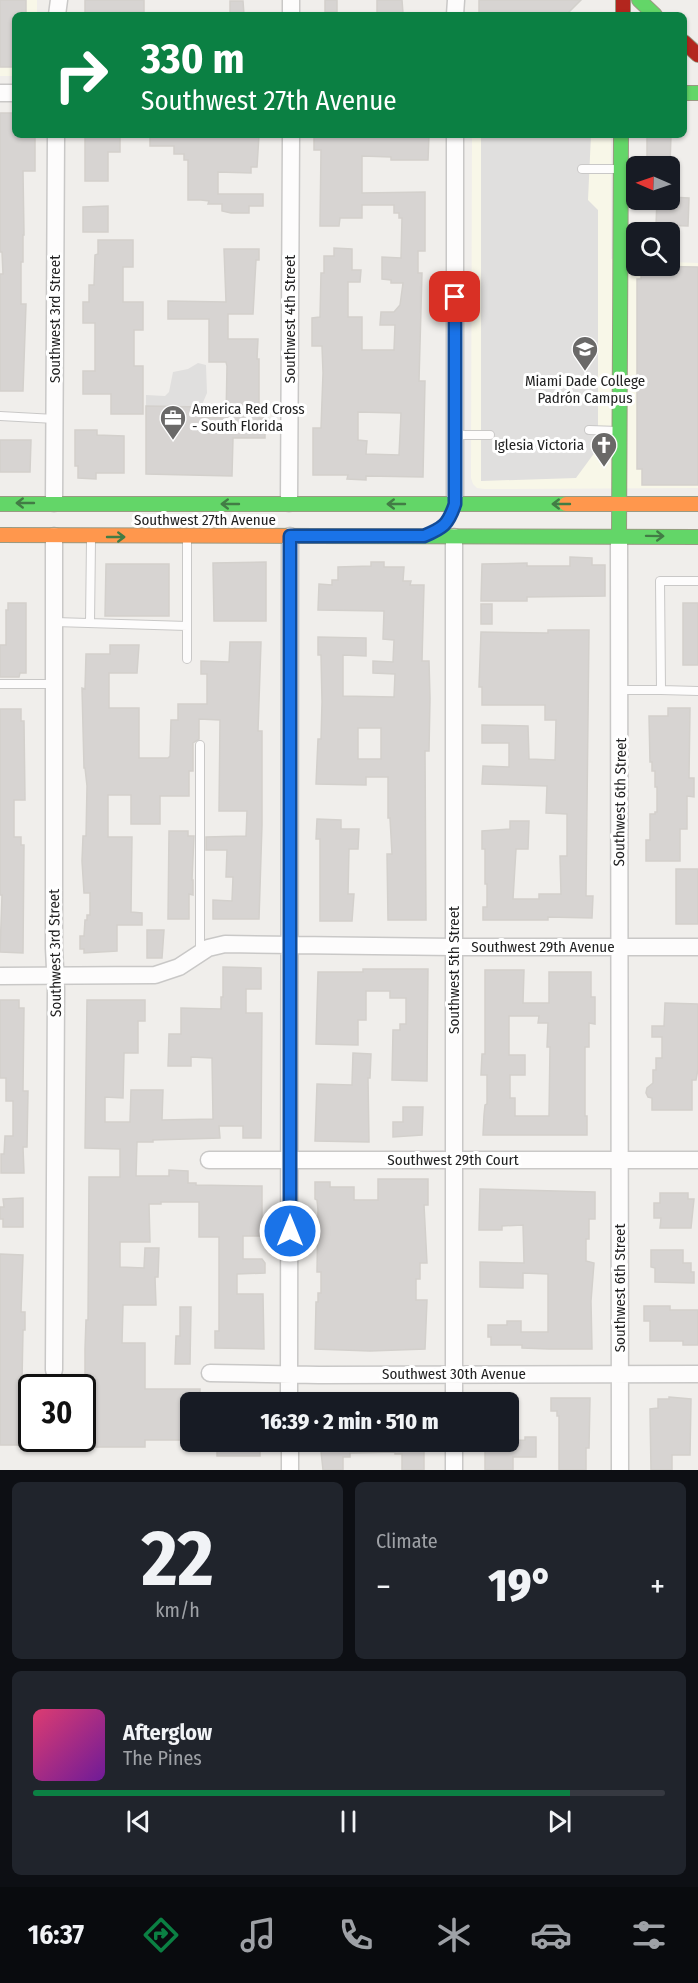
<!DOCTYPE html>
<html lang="en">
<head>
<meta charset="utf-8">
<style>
  body { margin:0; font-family:"Fira Sans Condensed",sans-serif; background:#20242c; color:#f1f3f6; height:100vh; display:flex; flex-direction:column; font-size:22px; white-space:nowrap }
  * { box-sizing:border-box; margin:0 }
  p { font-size:20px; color:#9ea1a6 }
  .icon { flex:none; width:33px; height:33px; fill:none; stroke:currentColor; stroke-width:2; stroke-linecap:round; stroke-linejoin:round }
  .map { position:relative; height:1470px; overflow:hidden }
  .sheet { display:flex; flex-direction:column; gap:12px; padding:12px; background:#0d0f14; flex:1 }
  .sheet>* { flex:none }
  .hud { position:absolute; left:12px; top:12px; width:675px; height:126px; border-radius:9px; box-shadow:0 2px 4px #0004; background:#0b8043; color:#fff; overflow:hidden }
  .needle { width:39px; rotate:272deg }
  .fabs { position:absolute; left:626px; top:156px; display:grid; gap:12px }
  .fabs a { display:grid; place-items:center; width:54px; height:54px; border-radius:9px; background:#171b24; box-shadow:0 2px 4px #0004; font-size:30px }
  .speed { position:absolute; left:18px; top:1374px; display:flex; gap:12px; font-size:30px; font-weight:700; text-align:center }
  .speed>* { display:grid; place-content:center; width:78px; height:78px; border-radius:50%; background:#171b24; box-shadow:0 2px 4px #0004; line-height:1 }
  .speed .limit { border:3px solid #111; border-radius:9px; background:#fff; color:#111 }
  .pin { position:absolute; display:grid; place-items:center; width:51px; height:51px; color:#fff; margin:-26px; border-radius:12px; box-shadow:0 3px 9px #0006 }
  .me { position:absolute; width:66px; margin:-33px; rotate:0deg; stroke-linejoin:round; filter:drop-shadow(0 0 4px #0008) }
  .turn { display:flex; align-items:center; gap:21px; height:126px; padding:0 30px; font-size:27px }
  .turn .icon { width:78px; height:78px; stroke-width:2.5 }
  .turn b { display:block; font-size:42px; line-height:51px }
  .big { font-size:45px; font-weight:800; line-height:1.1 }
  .sheet .widget { flex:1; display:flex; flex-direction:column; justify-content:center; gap:9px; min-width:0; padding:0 21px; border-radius:9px; background:#20242c }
  .sheet .dial { align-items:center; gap:0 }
  .dial b { font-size:78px; line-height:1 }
  .song { display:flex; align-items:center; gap:18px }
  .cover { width:72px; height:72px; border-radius:9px; background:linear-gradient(135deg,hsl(340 70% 55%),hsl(280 70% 35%)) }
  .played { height:6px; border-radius:3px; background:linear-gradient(90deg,#0b8043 85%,#363941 85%) }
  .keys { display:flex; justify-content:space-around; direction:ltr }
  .heat { display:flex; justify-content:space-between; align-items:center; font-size:33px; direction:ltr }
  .sheet .tiles { flex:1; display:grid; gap:12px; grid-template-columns:1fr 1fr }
  .widget:last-child { grid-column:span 2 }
  .trip { position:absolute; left:180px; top:1392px; width:339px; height:60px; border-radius:9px; background:#171b24; box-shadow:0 2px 4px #0004; font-weight:800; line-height:60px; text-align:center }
  .dock { display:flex; height:96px; justify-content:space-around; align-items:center; background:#090b0e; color:#9ea1a6 }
  .dock .icon { width:42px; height:42px }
  .dock .active { color:#0b8043 }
  .dock b { font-size:27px; color:#f1f3f6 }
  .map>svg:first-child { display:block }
</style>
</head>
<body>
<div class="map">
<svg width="698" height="1470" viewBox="0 0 698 1470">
  <rect width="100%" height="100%" fill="#f0eeeb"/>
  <path fill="#f8f7e8" d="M0,0H37V15H15V76H0Z
    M472,135H611V259L636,260V266H669V262L698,263V488L484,489L477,488L473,484L471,478Z"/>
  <path fill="#e0dfde" d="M481,135H591L588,200L598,210V448L576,478L481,481Z
    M198,363L206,365L207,393L201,407L146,406V395L165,396L169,392L173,372L188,369Z"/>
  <path fill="#d7d4d2" stroke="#d3d0cc" stroke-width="1.5" fill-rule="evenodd" d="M0,0H26V15H15V67H0Z
    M85,0H144V12L85,13Z
    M325,0H337V12H325Z
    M377,0H402L403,13H377Z
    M479,0H581L566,15H479Z
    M230,1H243L244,15H230Z
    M0,113H15V135H35V171H23L24,235H23V262H21V304H26L23,391H0V274H3L2,252H0Z
    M85,135H120V152H108V181H85Z
    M150,135H259L257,167H251V173L218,172V194H263V206H249V213H231L222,211V204H208L209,201L201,200H188V160H184V154H174V146H150Z
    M314,135H429L428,160H391V157L362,156V193L425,192V251H418V273H422L419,381H425L423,477L366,476V480L347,479L348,475H313V428H321L323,373L322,346H312V318L320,317L321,273H324V256H334V248L352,249V270H361L360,282H348V317H362V350H394L395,325H380L381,312H394L400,305L403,283H391V280L382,279V257L401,258L402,218H399V213H394V205H362V218H340L339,226H320L321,150H314ZM358,412L401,413L399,455L366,454L367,441L358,440Z
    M647,135H671L670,166H647Z
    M669,197L689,198L688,226L656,225L657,200H669Z
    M108,206V232H83V207Z
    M98,240H133V267H123V302H143V330H134V366H143V414H111V394H83V371H95V323H83V302H89V285H94L95,255L98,254Z
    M224,249H259V260H256L253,314H228V339H258L257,359H259V418H265V438H233L232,476L146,474V406L201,407V417L226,418L227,366L226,362H209V319H168V301L226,302Z
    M641,266L698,267V485H642V469H637V279H641Z
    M75,430H97V435L124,436V473H96V479L78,478V466H75Z
    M0,440H31L30,472H0Z
    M570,557L592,558V565H605V596L527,597V601H481L482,564L527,563V566H570Z
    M266,562V621H214L213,563Z
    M371,562H384V567H404L403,581H411L410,585H424L422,661H429L430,698L429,751H425L426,920H388L387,854H392L390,818H388V777H366V785L316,784L318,739H321L322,702L321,655H318V637L366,638V656L343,655V696L394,697L395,674L373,673V661L393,662L394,640L383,639L384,611L318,610L319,584L332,585V580H338V567L371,566ZM358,728H381V759H358Z
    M106,564H169V616H105Z
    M8,603H26V673H20L19,677H0V645H6V610H8Z
    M683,603H698V665H683Z
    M481,604H492V624H481Z
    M548,630H589L586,896H593L592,918L548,917V920H483V907H487V884H485V849H482V831L510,829V821H529L528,849H516L513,899H539V894H561L560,856H567V814L546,813L547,786L482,784L483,766L509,767V743H482V725L528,726L529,759L555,760L556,720H545V705H482V687H479L481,632L548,633Z
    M230,642H261L258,731H262V825L259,919H213V900L232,901L233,877H226L227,850H206V837L246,836L247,811H219L220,720L199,719V739L193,743V771H189V796H160V824H131V795H108V837H132L131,912L142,913V925H117V951L84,953V949H80V936H84L85,920H87V915H90V893H84L82,861L83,836H86L87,786L85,768H84L82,688L85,689L86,654H110V645H139L137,673H109V708H139V758H168L170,756L171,720H178V704H207V674H201V661L229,662Z
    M668,708H690L689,778H694V797L687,796V829H680V861H646V840H650V814H655V812H657V787H655V771H652V762H650L649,716H668Z
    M0,709H21V721H24L25,800H14V837H21V845H24L23,953L0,952L2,895H0Z
    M317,819L341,820V829H359L358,849H349L348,894H354L352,921H320V839H316Z
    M169,831H188V836H194L192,880H193V895L189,894V919H168Z
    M676,869H698V924H676Z
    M147,930H164L162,958H147Z
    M223,967L261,968V989H246V1013H262L261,1138H243V1126H219L220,1138L153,1140V1142H137L136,1176H169V1170L188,1171V1183H196V1185L262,1186V1236H243V1259H262L265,1263V1273L237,1274V1294H263L264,1349L215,1348V1331H219V1237H199V1202H161V1204H149L150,1242H120V1267L144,1268L145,1248H159L158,1277H155L156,1305H123L122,1343H145V1389H200V1402H190V1440H145V1447H85V1349L86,1320H88L89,1177H120V1149L85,1148L87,1000H145V1021H138V1053H124L123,1098L105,1097V1122H130L131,1090H163L162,1120L213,1119L212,1058L191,1057V1066H168L169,1034H181V1008L221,1009V997H223Z
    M363,969H428L427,1081L392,1080L393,1030H400V1024H406V998H390V991H366V1020H358V1045L316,1044L318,972H363Z
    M485,970H524L523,1003H549V972H591V997H595V1024L589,1023V1047H585V1116H587V1135H483L484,1115L485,1105L487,1104V1075H481L482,1054H485ZM509,1016H539L538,1023H548L547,1047H550L549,1116H515V1098H510V1075H525V1055H509Z
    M0,1000H19V1008H24L23,1091H28L27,1147H23L24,1173H1V1154H4L5,1136H13V1101H6V1078H0Z
    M665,1003L698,1004V1069L696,1080H692V1110H652V1098L648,1097L646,1093L647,1088L653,1083V1070H656V1058H662V1037H652V1026H664Z
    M353,1053L371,1054L370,1078H368L369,1142L315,1141L317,1084L352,1085Z
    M403,1107H423L422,1135L393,1137V1122H403Z
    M378,1179H428V1205H424L427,1263H420V1279H416V1300H427L425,1349L370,1351L315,1349L316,1302H318V1293H321V1272H317L318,1210L317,1200L315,1199V1182H330V1187H354V1200H378Z
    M480,1189L595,1192V1219H589V1239H586V1261L594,1263L591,1301L592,1349H549L522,1348V1345H491V1337H488V1325H507V1321H521V1332H548V1274L523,1273V1288L480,1287V1262L524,1263L523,1225L502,1226V1230H479Z
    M660,1193H688V1199H694L691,1228H660L661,1218H654V1203H660Z
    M23,1198V1227H3V1219H0V1207H4L3,1199Z
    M651,1250H683V1263H691V1272H694V1283L655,1282V1268L651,1267Z
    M0,1254L23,1255L21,1312H25V1330H23L22,1381H32V1445H0Z
    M644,1306H670V1310H698V1345H683V1341H650V1321H644Z
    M180,1307H191L190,1364H175L176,1336H180Z
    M669,1397L691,1399L690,1455H672V1470H651L650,1409L658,1408V1399H669Z
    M551,1398H590L589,1448H586V1470H559V1416H557V1411H551Z
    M525,1437H536V1457H513V1470H485V1442L525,1440Z
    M217,1442H260V1456H217Z
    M320,1442H415V1448H424V1470H402V1454H395V1452L350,1453V1457H343V1470H323Z"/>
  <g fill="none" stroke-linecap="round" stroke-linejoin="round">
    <g stroke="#c9c8c7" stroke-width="10">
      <path id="lane" d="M582,169H620
        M0,416L55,419
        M589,430L618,431
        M455,435H490
        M187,540V659
        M55,622L187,626
        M90,623L91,540
        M0,684H55
        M621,690H661L660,581H698
        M661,690L698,691
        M200,952V745"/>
    </g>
    <g stroke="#c9c8c7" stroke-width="19">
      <path id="street" d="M57,15L59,0
        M291,15V0
        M455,15L456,0
        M0,93H15
        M54,503L56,135
        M289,503L291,135
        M455,504V135
        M54,536V948L56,989L54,1370
        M619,536L620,1470
        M0,976L155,975L179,967L208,948L225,944L454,947H698
        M209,1160H698
        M210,1373L319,1375L698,1374
        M289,1402L290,536
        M454,1402V537
        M290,1442V1470
        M454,1442V1470"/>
    </g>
    <g stroke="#999a82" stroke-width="16">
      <path id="fast" d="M639,0L655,15
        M684,93H698
        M0,504H566
        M316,536L698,537
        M619,536L621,135"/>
    </g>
    <g stroke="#999a82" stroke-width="16">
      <path id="slow" d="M566,504H698
        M0,535L316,536"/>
    </g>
    <g stroke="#999a82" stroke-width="16">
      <path id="jam" d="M623,0V15
        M684,42L698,55"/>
    </g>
    <use href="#lane" stroke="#fdfcfc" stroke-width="8"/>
    <use href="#street" stroke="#fdfcfc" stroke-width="16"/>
    <use href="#fast" stroke="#63d668" stroke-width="14"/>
    <use href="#slow" stroke="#ff974d" stroke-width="14"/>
    <use href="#jam" stroke="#b3261e" stroke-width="14"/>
  </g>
  <defs><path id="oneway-shaft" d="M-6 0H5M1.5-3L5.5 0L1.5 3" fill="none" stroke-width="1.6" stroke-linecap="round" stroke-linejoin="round" transform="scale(1.5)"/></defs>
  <g stroke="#427c45">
    <use href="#oneway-shaft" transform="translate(25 503) rotate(180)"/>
    <use href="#oneway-shaft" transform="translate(230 504) rotate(180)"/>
    <use href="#oneway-shaft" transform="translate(396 504) rotate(-180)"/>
    <use href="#oneway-shaft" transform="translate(561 504) rotate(-180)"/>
    <use href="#oneway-shaft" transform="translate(655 536) rotate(1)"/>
    <use href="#oneway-shaft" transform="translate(116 537)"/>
  </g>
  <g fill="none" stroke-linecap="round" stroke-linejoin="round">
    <g stroke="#114b97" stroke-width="15">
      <path id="route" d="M290,1231V536H424C443,528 448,525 455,504V297"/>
    </g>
    <use href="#route" stroke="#1a73e8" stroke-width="10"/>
  </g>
  <defs>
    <g id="university-pin" transform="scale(1.35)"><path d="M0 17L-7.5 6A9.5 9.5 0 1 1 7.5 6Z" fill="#6a6968" stroke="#fff"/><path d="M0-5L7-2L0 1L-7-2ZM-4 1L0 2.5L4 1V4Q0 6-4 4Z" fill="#fff"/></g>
    <g id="office-pin" transform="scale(1.35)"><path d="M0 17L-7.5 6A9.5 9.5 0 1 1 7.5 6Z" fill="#6a6968" stroke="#fff"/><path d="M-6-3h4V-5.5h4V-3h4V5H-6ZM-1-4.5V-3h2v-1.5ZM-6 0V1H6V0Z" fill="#fff"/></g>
    <g id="church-pin" transform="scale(1.35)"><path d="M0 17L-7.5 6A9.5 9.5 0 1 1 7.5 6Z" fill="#6a6968" stroke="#fff"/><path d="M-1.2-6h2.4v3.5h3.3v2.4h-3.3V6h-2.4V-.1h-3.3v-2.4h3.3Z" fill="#fff"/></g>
  </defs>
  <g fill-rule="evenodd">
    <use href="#university-pin" x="585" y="349"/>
    <use href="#office-pin" x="173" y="418"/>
    <use href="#church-pin" x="604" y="445"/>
  </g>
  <g text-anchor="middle" stroke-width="6" stroke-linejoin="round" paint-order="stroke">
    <g font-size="15" fill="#222" stroke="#fff">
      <text transform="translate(55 319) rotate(-90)" y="5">Southwest 3rd Street</text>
      <text transform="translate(290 319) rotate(-90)" y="5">Southwest 4th Street</text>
      <text x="205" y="525">Southwest 27th Avenue</text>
      <text transform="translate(620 802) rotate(-89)" y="5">Southwest 6th Street</text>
      <text x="543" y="952">Southwest 29th Avenue</text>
      <text transform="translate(55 953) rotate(-91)" y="5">Southwest 3rd Street</text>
      <text transform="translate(454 970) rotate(-90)" y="5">Southwest 5th Street</text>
      <text x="453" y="1165">Southwest 29th Court</text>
      <text transform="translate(620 1288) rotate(-90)" y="5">Southwest 6th Street</text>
      <text x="454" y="1379">Southwest 30th Avenue</text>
    </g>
    <g font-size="15" fill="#222" stroke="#fff">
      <text x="585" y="386">Miami Dade College<tspan x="585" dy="17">Padrón Campus</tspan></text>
      <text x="192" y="414" text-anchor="start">America Red Cross<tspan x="192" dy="17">- South Florida</tspan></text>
      <text x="584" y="450" text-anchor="end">Iglesia Victoria</text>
    </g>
  </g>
</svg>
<div class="fabs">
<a><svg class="needle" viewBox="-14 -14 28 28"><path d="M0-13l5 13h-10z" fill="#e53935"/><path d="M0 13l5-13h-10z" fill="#9ea1a6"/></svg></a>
<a><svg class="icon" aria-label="search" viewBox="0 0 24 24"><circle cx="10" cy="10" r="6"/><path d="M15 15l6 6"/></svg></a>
</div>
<div class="speed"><div class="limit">30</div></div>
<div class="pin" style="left:455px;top:297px;background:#d93025"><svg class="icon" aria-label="arrive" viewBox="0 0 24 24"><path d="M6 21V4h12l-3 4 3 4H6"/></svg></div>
<svg class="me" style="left:290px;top:1231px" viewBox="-20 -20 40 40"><circle r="17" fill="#1a73e8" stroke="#fff" stroke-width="3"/><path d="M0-11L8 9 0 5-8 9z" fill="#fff"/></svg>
<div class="trip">16:39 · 2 min · 510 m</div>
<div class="hud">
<div class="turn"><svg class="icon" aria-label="right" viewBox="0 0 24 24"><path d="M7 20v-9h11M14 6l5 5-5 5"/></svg><div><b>330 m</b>Southwest 27th Avenue</div></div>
</div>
</div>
<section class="sheet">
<div class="tiles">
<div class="widget dial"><b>22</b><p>km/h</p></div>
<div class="widget"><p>Climate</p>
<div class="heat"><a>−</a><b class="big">19°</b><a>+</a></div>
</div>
<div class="widget">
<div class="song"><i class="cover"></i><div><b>Afterglow</b><p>The Pines</p></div></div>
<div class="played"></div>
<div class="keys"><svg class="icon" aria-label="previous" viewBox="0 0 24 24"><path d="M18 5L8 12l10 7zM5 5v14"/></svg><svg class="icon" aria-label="pause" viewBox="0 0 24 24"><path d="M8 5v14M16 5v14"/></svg><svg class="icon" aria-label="next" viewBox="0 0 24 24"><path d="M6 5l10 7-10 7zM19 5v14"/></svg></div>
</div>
</div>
</section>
<nav class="dock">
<b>16:37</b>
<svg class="icon active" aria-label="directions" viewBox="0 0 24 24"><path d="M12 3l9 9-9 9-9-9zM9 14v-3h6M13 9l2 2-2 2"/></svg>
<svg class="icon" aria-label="music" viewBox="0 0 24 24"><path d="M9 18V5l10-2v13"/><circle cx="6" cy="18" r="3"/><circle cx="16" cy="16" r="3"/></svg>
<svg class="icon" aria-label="phone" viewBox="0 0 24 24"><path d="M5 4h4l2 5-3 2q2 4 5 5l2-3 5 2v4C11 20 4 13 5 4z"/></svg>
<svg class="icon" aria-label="climate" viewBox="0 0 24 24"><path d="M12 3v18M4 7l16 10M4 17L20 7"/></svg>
<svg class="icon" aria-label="car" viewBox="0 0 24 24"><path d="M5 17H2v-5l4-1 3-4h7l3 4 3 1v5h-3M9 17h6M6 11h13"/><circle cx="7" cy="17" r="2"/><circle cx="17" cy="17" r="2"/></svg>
<svg class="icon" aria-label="filters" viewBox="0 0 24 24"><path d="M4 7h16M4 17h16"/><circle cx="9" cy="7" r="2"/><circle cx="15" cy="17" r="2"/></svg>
</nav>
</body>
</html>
